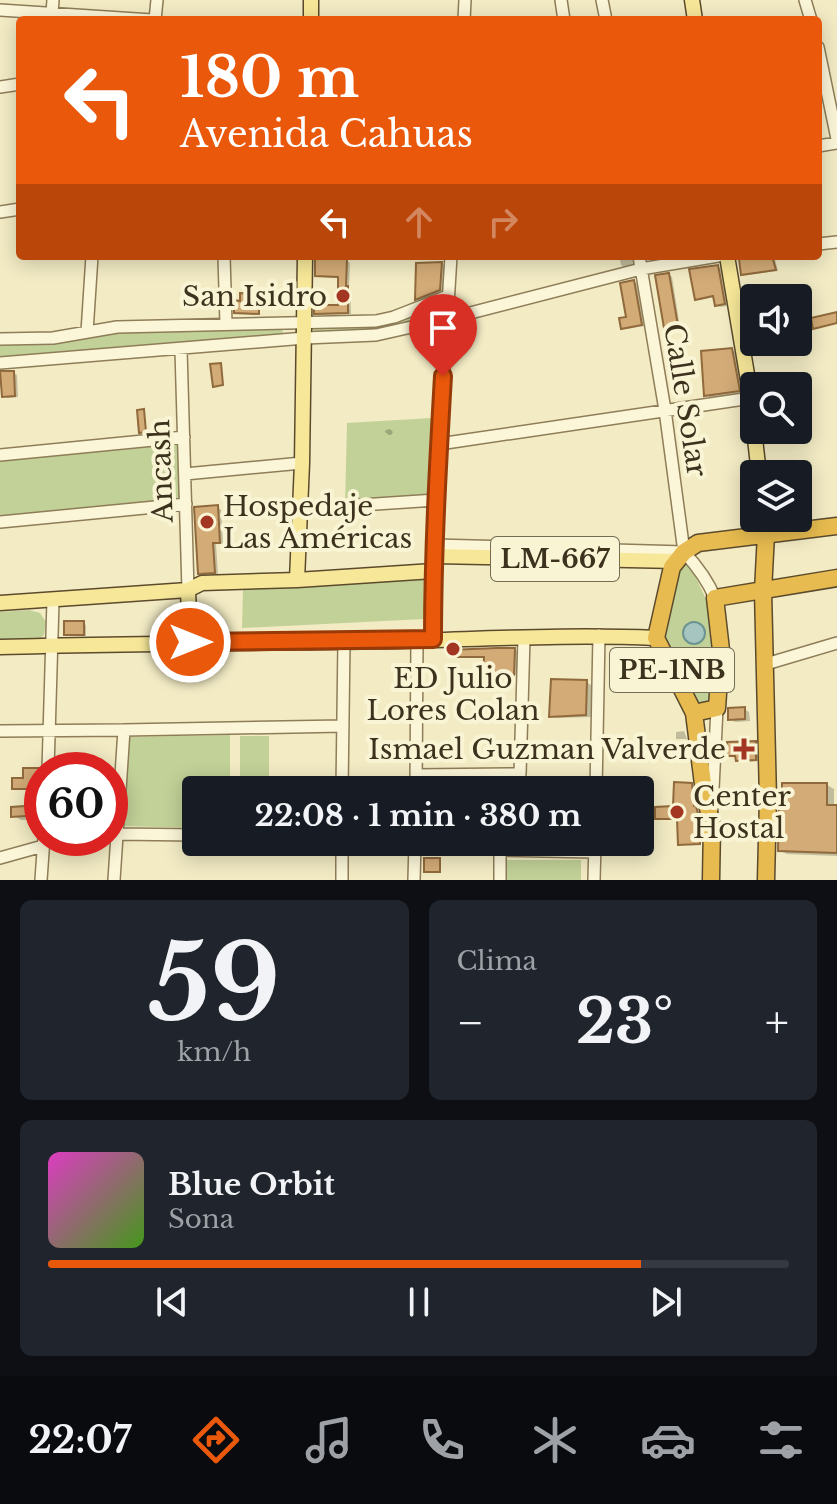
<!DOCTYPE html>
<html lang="es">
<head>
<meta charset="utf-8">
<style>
  body { margin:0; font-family:"Libre Baskerville",serif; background:#20242c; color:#f1f3f6; height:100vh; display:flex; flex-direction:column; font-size:30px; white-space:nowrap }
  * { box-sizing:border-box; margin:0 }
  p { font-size:26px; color:#9ea1a6 }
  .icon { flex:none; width:44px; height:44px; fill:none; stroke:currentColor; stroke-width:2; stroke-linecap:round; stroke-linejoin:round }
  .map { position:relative; height:880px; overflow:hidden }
  .panel { display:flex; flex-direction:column; gap:20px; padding:20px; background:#0d0f14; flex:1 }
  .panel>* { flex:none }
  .top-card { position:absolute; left:16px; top:16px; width:806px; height:244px; border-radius:8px; box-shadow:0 4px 20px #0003; background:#ea580c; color:#fff; overflow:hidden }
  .fabs { position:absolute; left:740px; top:284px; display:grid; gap:16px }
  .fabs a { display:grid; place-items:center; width:72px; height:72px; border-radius:8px; background:#171b24; box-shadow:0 4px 20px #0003; font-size:40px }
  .speed { position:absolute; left:24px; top:752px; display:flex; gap:16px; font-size:40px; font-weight:700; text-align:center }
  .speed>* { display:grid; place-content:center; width:104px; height:104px; border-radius:50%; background:#171b24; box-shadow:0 4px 20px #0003; line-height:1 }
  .speed .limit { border:12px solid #d22; background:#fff; color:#111 }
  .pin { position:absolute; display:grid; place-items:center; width:68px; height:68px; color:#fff; margin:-82px -34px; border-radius:50% 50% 50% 0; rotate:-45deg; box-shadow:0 0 8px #0007 }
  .pin .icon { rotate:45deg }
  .me { position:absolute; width:88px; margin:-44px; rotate:90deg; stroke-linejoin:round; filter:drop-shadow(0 0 6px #0008) }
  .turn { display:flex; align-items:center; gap:28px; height:168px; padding:0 32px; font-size:36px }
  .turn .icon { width:104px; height:104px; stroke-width:2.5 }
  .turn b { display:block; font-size:56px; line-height:68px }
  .lanes { display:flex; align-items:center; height:76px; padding:0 32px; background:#0003; justify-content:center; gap:40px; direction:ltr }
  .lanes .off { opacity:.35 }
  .big { font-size:60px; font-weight:700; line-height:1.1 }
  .panel .tile { flex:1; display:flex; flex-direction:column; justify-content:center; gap:12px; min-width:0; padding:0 28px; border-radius:12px; background:#20242c }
  .panel .dial { align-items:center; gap:0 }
  .dial b { font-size:104px; line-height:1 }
  .song { display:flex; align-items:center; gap:24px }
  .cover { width:96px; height:96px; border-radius:12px; background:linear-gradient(135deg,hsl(310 70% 55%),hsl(100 70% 35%)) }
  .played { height:8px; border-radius:4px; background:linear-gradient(90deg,#ea580c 80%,#363941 80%) }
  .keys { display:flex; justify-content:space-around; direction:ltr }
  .heat { display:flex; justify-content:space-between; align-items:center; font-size:44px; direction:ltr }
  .panel .tiles { flex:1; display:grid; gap:20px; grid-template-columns:1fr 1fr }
  .tile:last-child { grid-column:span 2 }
  .trip { position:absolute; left:182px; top:776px; width:472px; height:80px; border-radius:8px; background:#171b24; box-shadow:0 4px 20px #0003; font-weight:700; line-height:80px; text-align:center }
  .tab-bar { display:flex; height:128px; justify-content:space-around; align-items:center; background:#090b0e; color:#9ea1a6 }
  .tab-bar .icon { width:56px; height:56px }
  .tab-bar .current { color:#ea580c }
  .tab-bar b { font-size:36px; color:#f1f3f6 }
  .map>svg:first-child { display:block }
</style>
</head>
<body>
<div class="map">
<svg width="837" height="880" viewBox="0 0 837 880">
  <rect width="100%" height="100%" fill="#f2ebc4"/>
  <path fill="#c1d197" d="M437,303L435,317L383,330L316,332L312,329L316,326H385L410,317Z
    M279,329L283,331L282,335L0,361V344L112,333Z
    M432,418L427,501L345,506L347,423Z
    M177,444L181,501L0,516V461Z
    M683,563H688L691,567L711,610L715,624L710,700L704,703L695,701L668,652L664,631L675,571Z
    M424,577V619L242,628L243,590Z
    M29,610L40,613L46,622L44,635L36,642L0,643V612Z
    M230,735V790H196V828L122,826L127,737Z
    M240,736H269V779L240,780Z
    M507,860H581V880H507Z"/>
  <path fill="#a6c5c0" stroke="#6c9490" stroke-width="2" d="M683 633a11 11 0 1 1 22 0a11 11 0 1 1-22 0Z"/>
  <path fill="#0003" d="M599,256H635V264L624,267L621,265L619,256L603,259Z
    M771,257L775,259L778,271L746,275L743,273Z
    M347,261L350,263L349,289L350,290L351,314L319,315L316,313L340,307V278L320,277L317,275Z
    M442,264L444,266L443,291L419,300L417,299Z
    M718,267L721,269L727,306L720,307L716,305L715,297L700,300L697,298Z
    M669,275L672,277L680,327L669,329L665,327Z
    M634,282L637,283L644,326L626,329L623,328L629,318Z
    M732,350L737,353L744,393L711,398L706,395Z
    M13,373L17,375L18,397L7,398L4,396Z
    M390,429L393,432L391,435H389L385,432L386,430Z
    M217,507L221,510L223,544H216L218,574L204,575L200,573Z
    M83,623L86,625V636H69L66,634Z
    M515,650L518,651L517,675H497V684L485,682L486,657L460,658L457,656Z
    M586,682L591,685V717L556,718L551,716Z
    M744,709L749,712L750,721L735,722L730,719Z
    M684,731L687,739H676V732Z
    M755,743L758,745L759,761L741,762L738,760V757L729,755Z
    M646,780L650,782L649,790H606L607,782Z
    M691,785L694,786L696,808L698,809L701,821V844L682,845L680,844L679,819L657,818L675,808Z
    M827,785L834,789V807H837V856L787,854L780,850Z
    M40,807L42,809V819L21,820L13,815Z"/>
  <path fill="#d3ab77" stroke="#906a3c" stroke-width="2" d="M772,256L776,270L741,275L739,259L742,257Z
    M315,258L347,259L346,286H348V313L314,314V305H338V277L315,276Z
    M442,262L440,290L415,300L416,263Z
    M718,265L725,304L715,306L713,296L695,300L689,269Z
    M669,273L678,326L664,328L655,275Z
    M634,280L642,325L621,329L619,318L626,317L620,283Z
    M240,293L253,294V306H259V314L234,313V300L240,301Z
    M837,312V323L813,329L811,318Z
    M732,348L740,391L704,396L701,351Z
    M221,363L223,385L213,387L210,364Z
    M0,371H14L15,396L2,397Z
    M144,409L146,432L139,433L137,410Z
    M218,505L220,543H213L215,573L198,574L194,507Z
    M64,621H84V635H64Z
    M497,648H515L514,675L495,674L494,684L483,683L484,657H456L449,650Z
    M551,679L587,680L586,715L549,717Z
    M745,707V719L728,720V708Z
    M756,741V760L736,761L735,756H727V742Z
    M23,768H40L41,789H12V778H23Z
    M647,778L646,789L604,790L605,780Z
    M674,782L692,783L694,806H696L699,818L700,844L678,845L677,819H655V807L673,806Z
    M782,783H827V805H837V853L778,851L779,803H782Z
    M40,805L41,815L11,817V807Z
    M424,858H440V872H424Z"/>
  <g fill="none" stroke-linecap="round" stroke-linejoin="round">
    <g stroke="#8e7d58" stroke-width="14">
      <path id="minor" d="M561,0L564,20
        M602,0L606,20
        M805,0L811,20
        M0,10L152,20
        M52,13L53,0
        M155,20L157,0
        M464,20L465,0
        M818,47L837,139
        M0,87L20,84
        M818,146L837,143
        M0,212L20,209
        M818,244L837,242
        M224,256L226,324
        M639,256L665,410L684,552
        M87,332L92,256
        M0,339L53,338L117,327L376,321L394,317L448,296
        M181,350L188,590
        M0,363L305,338L376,335L447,319L641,269L718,256
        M439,444L751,398
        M0,455L184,437
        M185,474L302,463
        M301,509L436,500
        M0,522L186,504
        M435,545L684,552
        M684,552C696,565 708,581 715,598
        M434,556L436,500L451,256
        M766,664L837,643
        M0,731L124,730L343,726
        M48,770L53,601
        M416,775L520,774L524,638
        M342,790L344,641
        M416,790L417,640
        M596,790L599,635
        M712,809L717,708
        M117,834L196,835
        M500,842V880
        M500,850L594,852
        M0,858L43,846
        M41,880L44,838
        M114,880L124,730
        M342,880V842
        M414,880L415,842
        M594,880L595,842"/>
    </g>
    <g stroke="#5c4a2d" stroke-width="17">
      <path id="major" d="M692,0L695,20
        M311,20V0
        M727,256L751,398L754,429
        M754,430L759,474
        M764,518L766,534
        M297,580L302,463L305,256
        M188,590L190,642
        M0,603L188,590L202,583L297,580L433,571
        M433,639L434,556L677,561
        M0,647C134,643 267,643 401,641C486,639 571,634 656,638"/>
    </g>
    <g stroke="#5c4a2d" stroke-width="19">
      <path id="highway" d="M766,534L763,591L768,799L766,880
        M694,713L717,708L721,650L715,598L837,578
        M711,880L712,825L704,792L694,713L656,638L672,567L684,552L698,543L837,526"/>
    </g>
    <use href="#minor" stroke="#fbf6d8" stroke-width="11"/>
    <use href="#major" stroke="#f7e899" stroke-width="14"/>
    <use href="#highway" stroke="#e7bb4f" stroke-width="16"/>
  </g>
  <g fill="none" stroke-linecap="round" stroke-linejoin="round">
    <g stroke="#983908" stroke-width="20">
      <path id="route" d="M190,642L433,639C433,551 438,463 443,376"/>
    </g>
    <use href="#route" stroke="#ea580c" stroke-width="14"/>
  </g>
  <g fill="#a23623" stroke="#f8f4d4" stroke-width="3">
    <circle cx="343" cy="296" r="8"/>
    <circle cx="207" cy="522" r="8"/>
    <circle cx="453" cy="649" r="8"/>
    <path d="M740 737h8v8h8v8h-8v8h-8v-8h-8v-8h8z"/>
    <circle cx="677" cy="812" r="8"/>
  </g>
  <g text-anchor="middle" stroke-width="8" stroke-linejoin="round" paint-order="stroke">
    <g fill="#f8f4d4" stroke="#756c55" stroke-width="2">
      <rect x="491" y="537" width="128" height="44" rx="6"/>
      <rect x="610" y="648" width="124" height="44" rx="6"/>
    </g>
    <g font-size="26" font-weight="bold" fill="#3d321e">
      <text x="555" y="568">LM-667</text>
      <text x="672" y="679">PE-1NB</text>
    </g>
    <g font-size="28" fill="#3d321e" stroke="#f8f4d4" text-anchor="end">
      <text x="327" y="306">San Isidro</text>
      <text x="223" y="516" text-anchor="start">Hospedaje<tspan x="223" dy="32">Las Américas</tspan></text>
      <text x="453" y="688" text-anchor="middle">ED Julio<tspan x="453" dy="32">Lores Colan</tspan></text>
      <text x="726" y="759">Ismael Guzman Valverde</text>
      <text x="693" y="806" text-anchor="start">Center<tspan x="693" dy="32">Hostal</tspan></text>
    </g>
    <g font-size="28" fill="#3d321e" stroke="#f8f4d4">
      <text transform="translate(686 400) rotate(81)" y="10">Calle Solar</text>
      <text transform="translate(161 471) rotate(-92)" y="10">Ancash</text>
    </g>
  </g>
</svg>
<div class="fabs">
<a><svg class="icon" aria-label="sound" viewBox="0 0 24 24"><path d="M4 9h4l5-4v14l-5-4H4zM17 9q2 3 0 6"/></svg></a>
<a><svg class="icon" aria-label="search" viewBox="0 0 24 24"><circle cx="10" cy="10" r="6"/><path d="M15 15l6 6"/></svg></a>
<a><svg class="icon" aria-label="layers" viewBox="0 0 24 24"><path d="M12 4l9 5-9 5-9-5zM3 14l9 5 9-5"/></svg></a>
</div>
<div class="speed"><div class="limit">60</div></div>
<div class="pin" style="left:443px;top:376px;background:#d93025"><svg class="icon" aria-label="arrive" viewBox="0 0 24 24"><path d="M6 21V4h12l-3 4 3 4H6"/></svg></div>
<svg class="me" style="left:190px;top:642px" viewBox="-20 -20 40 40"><circle r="17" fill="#ea580c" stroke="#fff" stroke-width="3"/><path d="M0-11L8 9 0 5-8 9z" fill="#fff"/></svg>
<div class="trip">22:08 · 1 min · 380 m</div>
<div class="top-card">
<div class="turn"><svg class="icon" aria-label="left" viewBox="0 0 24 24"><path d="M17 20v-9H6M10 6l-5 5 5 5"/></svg><div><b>180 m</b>Avenida Cahuas</div></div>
<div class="lanes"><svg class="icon" aria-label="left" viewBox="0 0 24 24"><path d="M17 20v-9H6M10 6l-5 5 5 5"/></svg><svg class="icon off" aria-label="ahead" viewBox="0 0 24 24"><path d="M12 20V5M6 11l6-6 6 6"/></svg><svg class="icon off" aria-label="right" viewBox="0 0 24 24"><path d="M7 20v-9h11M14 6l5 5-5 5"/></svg></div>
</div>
</div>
<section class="panel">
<div class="tiles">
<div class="tile dial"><b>59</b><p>km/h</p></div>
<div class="tile"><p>Clima</p>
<div class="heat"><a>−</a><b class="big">23°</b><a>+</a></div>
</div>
<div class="tile">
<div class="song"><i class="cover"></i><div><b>Blue Orbit</b><p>Sona</p></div></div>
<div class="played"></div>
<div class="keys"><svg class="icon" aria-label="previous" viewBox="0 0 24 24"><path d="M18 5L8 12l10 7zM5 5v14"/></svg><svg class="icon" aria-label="pause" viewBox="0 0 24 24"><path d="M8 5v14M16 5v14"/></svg><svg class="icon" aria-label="next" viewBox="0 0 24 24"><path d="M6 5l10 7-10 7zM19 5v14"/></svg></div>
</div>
</div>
</section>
<nav class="tab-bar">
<b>22:07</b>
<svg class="icon current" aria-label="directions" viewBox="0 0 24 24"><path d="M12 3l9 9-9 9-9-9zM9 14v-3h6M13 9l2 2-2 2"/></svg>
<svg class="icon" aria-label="music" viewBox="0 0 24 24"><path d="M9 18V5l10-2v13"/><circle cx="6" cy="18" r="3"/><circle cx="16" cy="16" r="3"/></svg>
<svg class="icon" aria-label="phone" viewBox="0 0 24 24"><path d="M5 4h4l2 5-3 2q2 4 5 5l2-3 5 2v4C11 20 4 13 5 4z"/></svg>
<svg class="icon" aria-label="climate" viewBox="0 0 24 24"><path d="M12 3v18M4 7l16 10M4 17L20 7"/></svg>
<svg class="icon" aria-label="car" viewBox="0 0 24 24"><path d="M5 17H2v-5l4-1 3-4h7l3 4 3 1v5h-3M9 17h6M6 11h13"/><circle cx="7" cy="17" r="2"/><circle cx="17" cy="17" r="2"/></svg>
<svg class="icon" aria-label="filters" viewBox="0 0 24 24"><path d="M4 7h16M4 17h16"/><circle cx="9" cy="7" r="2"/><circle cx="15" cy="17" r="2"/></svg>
</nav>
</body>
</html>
